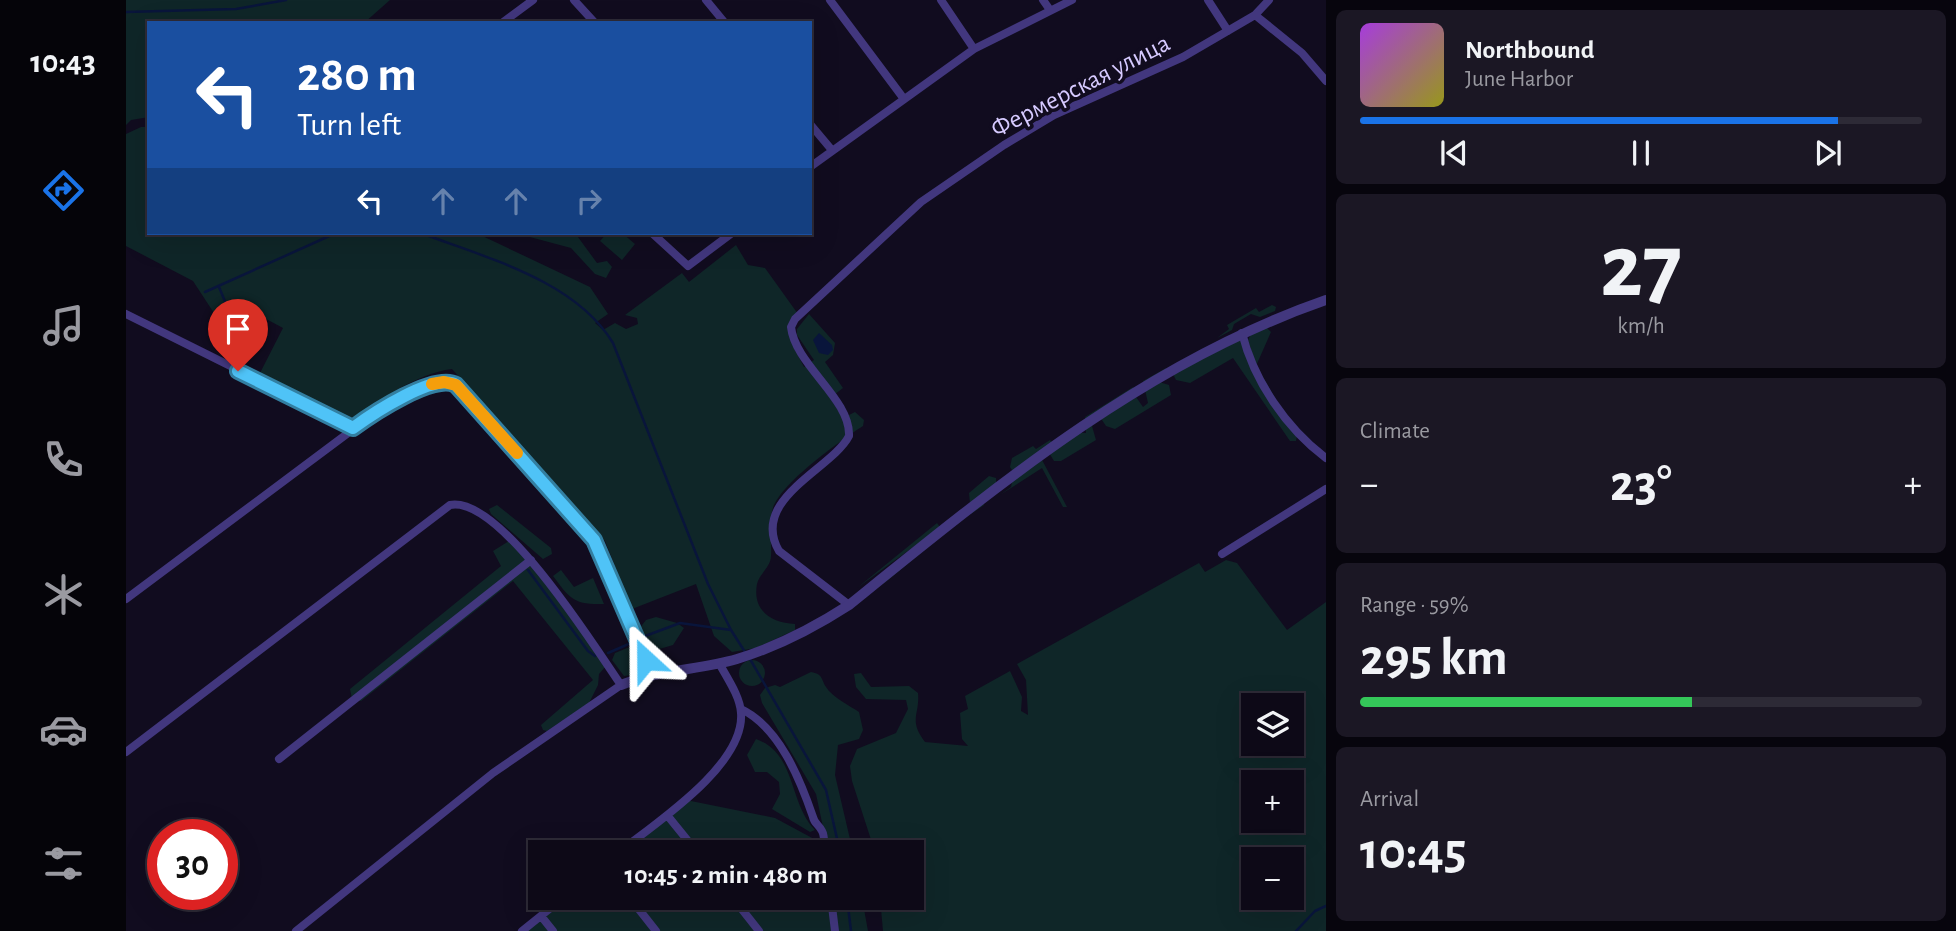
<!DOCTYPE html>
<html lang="en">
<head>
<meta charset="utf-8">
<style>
  body { margin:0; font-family:"Alegreya Sans",sans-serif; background:#1b1724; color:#f1f3f6; height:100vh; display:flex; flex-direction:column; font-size:26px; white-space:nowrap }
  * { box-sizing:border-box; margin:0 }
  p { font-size:23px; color:#9a9aa1 }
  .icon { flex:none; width:38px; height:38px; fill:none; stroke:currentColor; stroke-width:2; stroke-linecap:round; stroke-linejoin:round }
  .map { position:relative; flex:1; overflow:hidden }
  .side { display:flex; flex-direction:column; gap:10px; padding:10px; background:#07050d; width:630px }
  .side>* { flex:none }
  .top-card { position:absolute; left:21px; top:21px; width:665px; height:214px; border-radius:0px; box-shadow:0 7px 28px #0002,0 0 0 2px #2d2a36; background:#1a4fa0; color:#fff; overflow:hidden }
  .controls { position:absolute; left:1115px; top:693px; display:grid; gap:14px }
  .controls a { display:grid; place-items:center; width:63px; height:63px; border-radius:0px; background:#0d0917; box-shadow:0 7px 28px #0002,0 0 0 2px #2d2a36; font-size:35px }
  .speed { position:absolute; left:21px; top:819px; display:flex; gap:14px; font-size:35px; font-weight:700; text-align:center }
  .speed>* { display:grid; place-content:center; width:91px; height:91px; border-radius:50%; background:#0d0917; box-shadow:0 7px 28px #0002,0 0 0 2px #2d2a36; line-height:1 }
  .speed .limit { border:10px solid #d22; background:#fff; color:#111 }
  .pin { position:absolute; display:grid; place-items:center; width:60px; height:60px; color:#fff; margin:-72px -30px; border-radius:50% 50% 50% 0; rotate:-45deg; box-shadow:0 0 7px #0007 }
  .pin .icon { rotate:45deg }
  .me { position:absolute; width:77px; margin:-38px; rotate:336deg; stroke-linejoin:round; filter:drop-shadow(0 0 5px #0008) }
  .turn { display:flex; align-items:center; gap:24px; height:147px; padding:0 35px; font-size:32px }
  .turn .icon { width:91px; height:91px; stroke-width:2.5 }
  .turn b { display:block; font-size:49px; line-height:60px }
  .lanes { display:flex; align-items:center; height:66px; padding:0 35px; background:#0003; justify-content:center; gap:35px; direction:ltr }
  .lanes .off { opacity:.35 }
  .big { font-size:52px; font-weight:700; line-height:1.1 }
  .side .tile { flex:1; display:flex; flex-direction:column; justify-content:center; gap:10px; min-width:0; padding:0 24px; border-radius:10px; background:#1b1724 }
  .side .dial { align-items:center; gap:0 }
  .dial b { font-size:91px; line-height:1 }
  .song { display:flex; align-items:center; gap:21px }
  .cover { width:84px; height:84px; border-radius:10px; background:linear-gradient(135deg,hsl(280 70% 55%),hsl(60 70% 35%)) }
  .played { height:7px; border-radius:4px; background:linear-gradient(90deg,#1a73e8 85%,#2d2a36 85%) }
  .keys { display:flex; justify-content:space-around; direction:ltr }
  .heat { display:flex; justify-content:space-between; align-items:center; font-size:38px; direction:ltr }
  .charge { height:10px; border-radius:5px; background:linear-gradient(90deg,#34c759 59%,#2d2a36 0) }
  .trip { position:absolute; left:402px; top:840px; width:396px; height:70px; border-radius:0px; background:#0d0917; box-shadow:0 7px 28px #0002,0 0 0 2px #2d2a36; font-weight:700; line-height:70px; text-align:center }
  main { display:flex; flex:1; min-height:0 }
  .dock { display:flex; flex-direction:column; width:126px; justify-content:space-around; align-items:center; background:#050409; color:#9a9aa1 }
  .dock .icon { width:49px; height:49px }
  .dock .active { color:#1a73e8 }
  .dock b { font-size:32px; color:#f1f3f6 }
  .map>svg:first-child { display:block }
</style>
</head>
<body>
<main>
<nav class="dock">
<b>10:43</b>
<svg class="icon active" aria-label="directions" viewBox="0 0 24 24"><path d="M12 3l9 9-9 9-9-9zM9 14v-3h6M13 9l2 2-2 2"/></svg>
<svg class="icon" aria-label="music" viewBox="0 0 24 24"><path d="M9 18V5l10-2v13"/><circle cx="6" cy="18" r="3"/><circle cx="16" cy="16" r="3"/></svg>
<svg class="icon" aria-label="phone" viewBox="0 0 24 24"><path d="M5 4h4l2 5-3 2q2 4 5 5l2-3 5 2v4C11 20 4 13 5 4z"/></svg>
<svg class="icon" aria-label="climate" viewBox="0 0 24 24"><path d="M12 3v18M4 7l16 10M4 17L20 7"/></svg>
<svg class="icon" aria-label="car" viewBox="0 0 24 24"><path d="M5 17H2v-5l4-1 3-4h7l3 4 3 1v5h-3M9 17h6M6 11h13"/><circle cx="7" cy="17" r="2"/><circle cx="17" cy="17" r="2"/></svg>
<svg class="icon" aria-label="filters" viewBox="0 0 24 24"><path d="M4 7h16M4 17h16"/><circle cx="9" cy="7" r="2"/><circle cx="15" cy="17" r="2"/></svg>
</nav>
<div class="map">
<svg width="1200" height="931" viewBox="0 0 1200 931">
  <rect width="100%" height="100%" fill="#110c1f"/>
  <path fill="#0f2628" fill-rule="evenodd" d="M0,0H264L238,23H23V117L5,120L0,125Z
    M15,127H23V233H350L464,287L482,314L469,323L477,330L489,323L500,329L512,324L511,318L499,315L556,273L563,282L610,245L622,265L639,268L672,314L666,344L678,367L688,360L671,335V329L683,314L709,343L707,355L699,362L717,388L704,398L717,418L729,412L738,420L737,426C714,441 656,482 647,508C642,524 646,540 645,556C645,567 633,574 631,584C626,611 646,623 669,624V630L630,648L606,652L588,636L570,584L506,609L479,541L326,369C308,371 289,380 274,388C257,398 240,417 221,418L134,373L157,328L112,304L121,331L115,341L103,336L67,281L0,246V134Z
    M389,233H449L471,263L481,261L486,267L480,278L469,274L445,248Z
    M481,233H496L509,244L496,260L474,241Z
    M1146,305L1150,307L1149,311L1134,317L1125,314L1108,324L1106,330L1091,338L1103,329L1101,325L1130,308L1133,312Z
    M1140,327L1145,332L1130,366L1122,340L1125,334Z
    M1107,341H1116L1171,436L1170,441H1164L1107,358L1064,383L1050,380L1047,374Z
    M1040,368L1033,382L1043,385L1045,395L989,429L980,426L976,420L971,418L966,426L970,440L935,461H928L922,451L915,458L941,507H937L916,468L874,495L885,487L888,473L884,467L886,458L907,446L910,449L924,440L931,448L953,433H960L959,417L1007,387L1010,397L1017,407L1022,403L1017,381Z
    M863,476L870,478V485L857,494L858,505L845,514L840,512L844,503L843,493Z
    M371,505L425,548L426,554L417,559L365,514L363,509Z
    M840,516L756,585L801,537L731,588L811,523L814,527Z
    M383,541L404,563L480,666L473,674L472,685L463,703L421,731L417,730L415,725L467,680L387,581L235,701L226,699L224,689L375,566L367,551Z
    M1100,560L1111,563L1161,630L1200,602V931H757L754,898H786V852H749L726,781L724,766L731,749L770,733L782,709L780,700L740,699L730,687L728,674L735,673L745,687L783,686L792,693C794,715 782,720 799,742L842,746L836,739L834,713L842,709L839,696L884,671L896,697L895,711L902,715L900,680L891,664L1073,563L1079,572ZM1127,705H1166V744H1127ZM1127,782H1166V821H1127ZM1127,859H1166V898H1127Z
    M435,570L448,587L467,578L478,604C448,605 444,599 427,576Z
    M530,617L551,623L558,628L547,645L530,650L523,649L513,629L520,620Z
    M506,646L516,667L514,674L498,676L486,660L489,653Z
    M613 673a13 13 0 1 1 26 0a13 13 0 1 1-26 0Z
    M685,672C697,674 695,679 700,687C706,697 724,706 733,712L737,730L733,739L712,745L709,775L727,852H493L560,800L649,818L701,846L690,794L636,703L634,695L639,688L649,685L654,687Z
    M630,739C671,754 662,802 689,830L684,832L646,809L654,794L653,782L641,772H629L621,755Z
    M437,898H736L742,931H396Z"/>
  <path fill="#09153b" d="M693,333L706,345L707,350L702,355L693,353L687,340Z"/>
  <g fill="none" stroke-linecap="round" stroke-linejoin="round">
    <path stroke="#09153b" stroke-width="2.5" d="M0,12L110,9L160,0
      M295,233C360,258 449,280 487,343L582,584L605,630
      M93,287L110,328
      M79,292L210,233
      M402,570L462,651L469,656
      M514,638L554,623L605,630L619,652
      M482,653L505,643
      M624,659L700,790L714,852
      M721,898L725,931
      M1170,931L1189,911L1200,906"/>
    <path stroke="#42377e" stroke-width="8" d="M448,0L469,23
      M580,0L599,23
      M704,0L778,99
      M815,0L848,49
      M917,0L924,10
      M1082,0L1102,31
      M1129,15L1176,53L1200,81
      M376,23L407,0
      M684,124L705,149
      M684,167L848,49L946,0
      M526,233L562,266L606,233
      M0,314L227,427
      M1116,333C1128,381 1160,428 1200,458
      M1096,554L1200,489
      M0,599L257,407L307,384L325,382L468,540L514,649L534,673
      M723,605L653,551C623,499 706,469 723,436C725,399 669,365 665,327L669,319L795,202L878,145L928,115L1057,57L1129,15L1143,0
      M615,709C653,727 674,779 687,817C688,823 693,825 696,831C699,836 698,846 699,852
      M0,752L324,505C374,495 468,646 495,685L367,773L170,931
      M153,759L405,560
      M541,815L571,852
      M493,852C530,823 619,765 615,713C614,696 601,678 593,663
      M504,898L530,931
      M607,898L633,931
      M705,898L709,931
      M415,916L427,931
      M396,931L437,898"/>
    <path stroke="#42377e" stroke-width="10" d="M495,685C533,670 573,670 611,659C650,647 689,627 723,605C869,487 1020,362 1200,300"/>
  </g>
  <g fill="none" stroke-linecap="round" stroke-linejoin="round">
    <g stroke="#337fa1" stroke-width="18">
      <path id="route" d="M112,371L227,428C246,414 309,372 330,385L468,540L520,660"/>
    </g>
    <use href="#route" stroke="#4fc3f7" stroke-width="12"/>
    <path stroke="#f59e0b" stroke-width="12" d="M306,384L318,382L330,385L391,453"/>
  </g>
  <g text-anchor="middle" stroke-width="7" stroke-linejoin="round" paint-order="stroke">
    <g font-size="26" fill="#d6caff" stroke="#110c1f">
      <text transform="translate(954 85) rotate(-27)" y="9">Фермерская улица</text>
    </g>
  </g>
</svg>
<div class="controls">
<a><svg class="icon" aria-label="layers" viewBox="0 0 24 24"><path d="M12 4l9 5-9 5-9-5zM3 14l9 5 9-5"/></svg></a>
<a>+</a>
<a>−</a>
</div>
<div class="speed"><div class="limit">30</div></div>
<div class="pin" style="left:112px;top:371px;background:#d93025"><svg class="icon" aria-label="arrive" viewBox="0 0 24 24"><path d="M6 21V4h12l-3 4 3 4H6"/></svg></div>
<svg class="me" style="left:520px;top:660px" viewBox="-20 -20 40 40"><path d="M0-17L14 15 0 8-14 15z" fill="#4fc3f7" stroke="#fff" stroke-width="4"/></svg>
<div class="trip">10:45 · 2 min · 480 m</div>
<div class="top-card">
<div class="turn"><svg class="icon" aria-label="left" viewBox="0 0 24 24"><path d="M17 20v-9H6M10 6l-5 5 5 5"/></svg><div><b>280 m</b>Turn left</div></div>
<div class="lanes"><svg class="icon" aria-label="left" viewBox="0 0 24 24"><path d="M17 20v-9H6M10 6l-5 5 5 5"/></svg><svg class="icon off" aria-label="ahead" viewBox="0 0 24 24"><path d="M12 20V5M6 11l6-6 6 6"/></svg><svg class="icon off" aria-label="ahead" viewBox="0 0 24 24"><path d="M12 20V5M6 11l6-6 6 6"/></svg><svg class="icon off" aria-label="right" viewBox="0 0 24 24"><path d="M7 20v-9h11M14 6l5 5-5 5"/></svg></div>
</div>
</div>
<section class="side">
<div class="tile">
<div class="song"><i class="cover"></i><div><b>Northbound</b><p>June Harbor</p></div></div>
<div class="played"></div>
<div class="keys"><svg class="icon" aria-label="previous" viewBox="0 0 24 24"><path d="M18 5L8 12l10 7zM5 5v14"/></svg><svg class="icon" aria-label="pause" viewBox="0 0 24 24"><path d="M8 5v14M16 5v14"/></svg><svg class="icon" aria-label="next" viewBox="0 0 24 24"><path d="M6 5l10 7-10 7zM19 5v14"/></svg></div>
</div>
<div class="tile dial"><b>27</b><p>km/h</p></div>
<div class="tile"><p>Climate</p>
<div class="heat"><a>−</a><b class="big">23°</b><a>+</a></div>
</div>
<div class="tile"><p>Range · 59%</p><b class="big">295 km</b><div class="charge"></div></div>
<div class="tile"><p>Arrival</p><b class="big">10:45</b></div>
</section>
</main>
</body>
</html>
